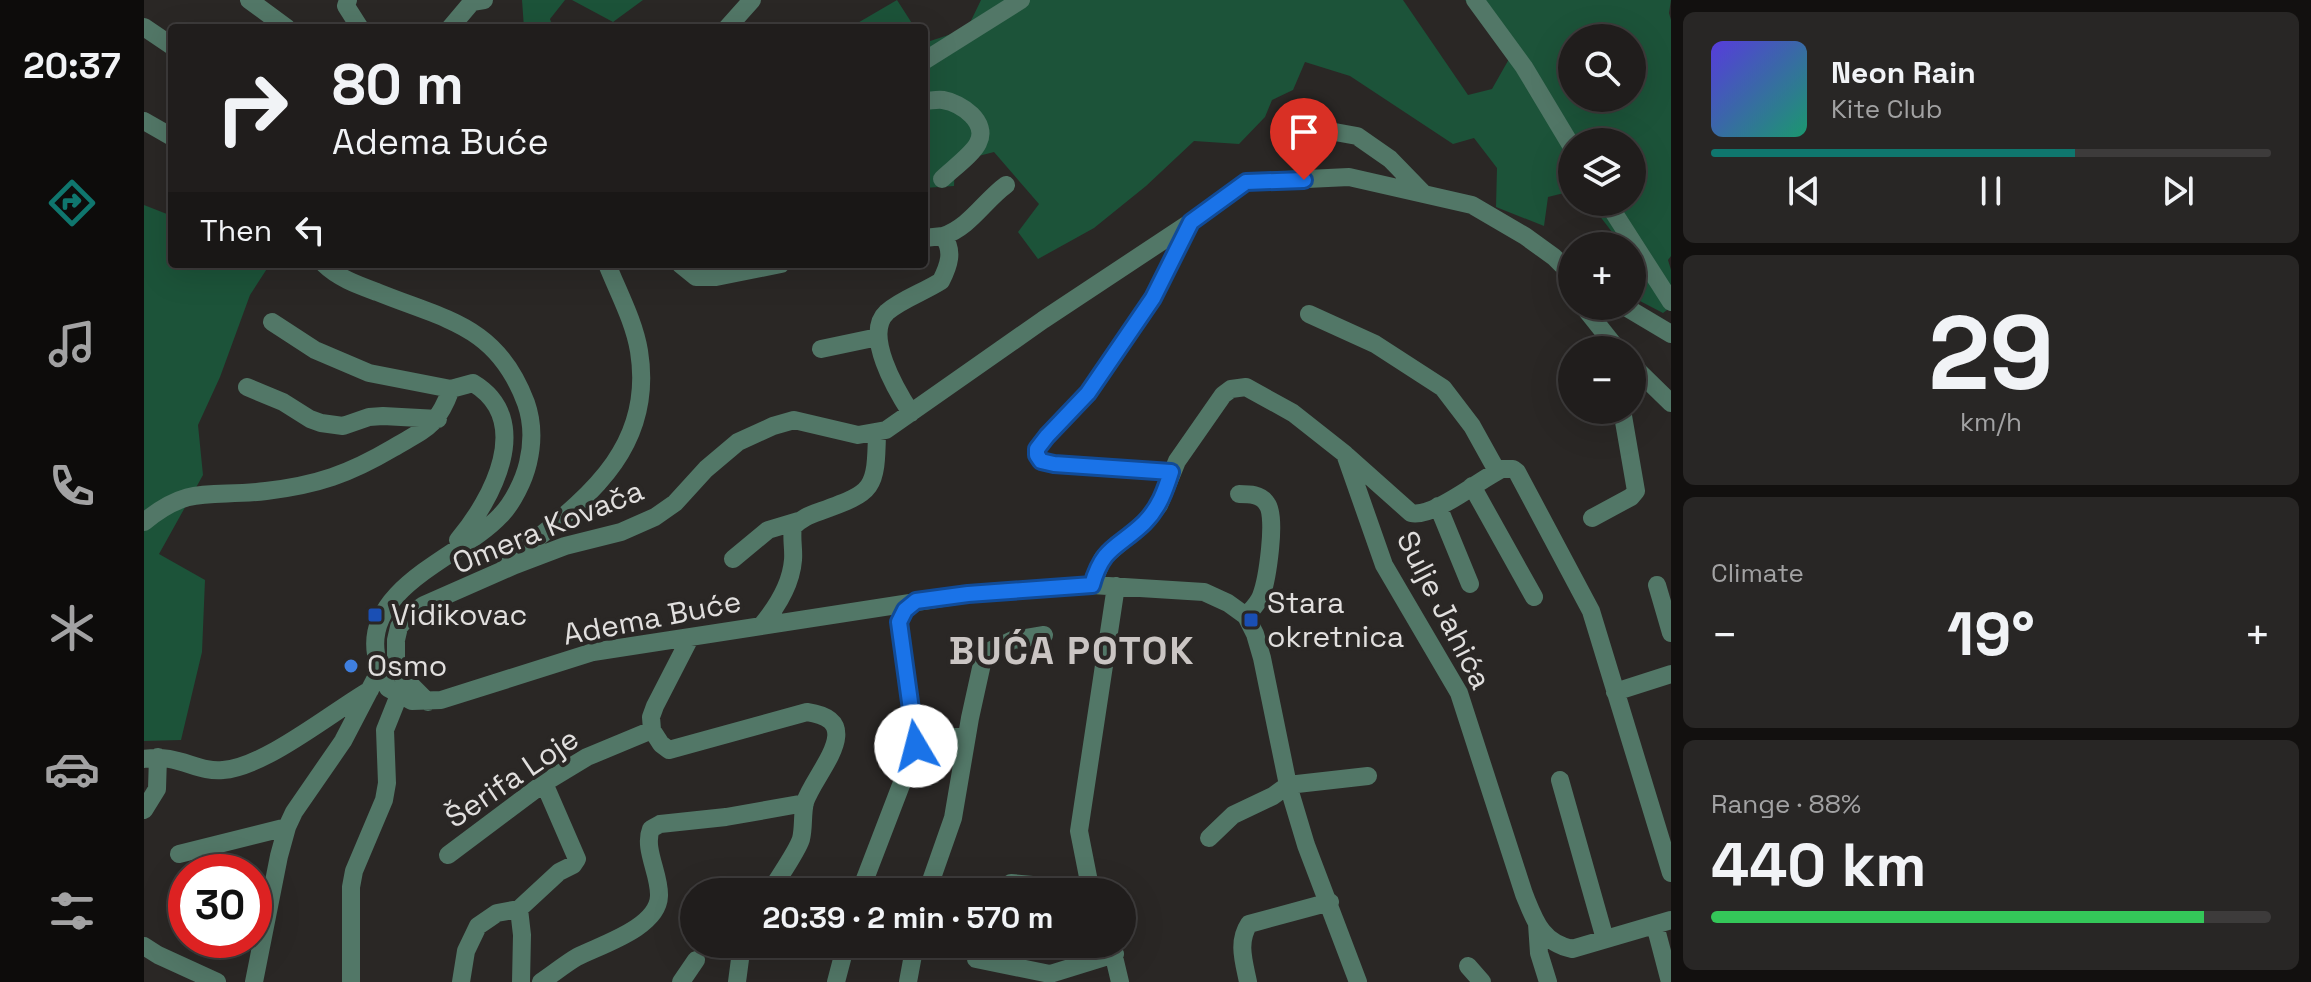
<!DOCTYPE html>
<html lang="en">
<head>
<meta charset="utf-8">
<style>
  body { margin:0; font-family:"Space Grotesk",sans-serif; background:#282625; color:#f1f3f6; height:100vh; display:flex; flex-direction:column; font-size:30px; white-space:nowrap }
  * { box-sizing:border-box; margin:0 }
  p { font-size:26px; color:#a2a2a3 }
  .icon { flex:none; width:44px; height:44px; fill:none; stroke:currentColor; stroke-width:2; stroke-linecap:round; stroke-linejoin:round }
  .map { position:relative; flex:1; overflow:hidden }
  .sheet { display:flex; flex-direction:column; gap:12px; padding:12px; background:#12100f; width:640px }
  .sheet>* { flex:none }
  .banner { position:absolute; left:24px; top:24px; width:760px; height:244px; border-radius:8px; box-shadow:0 8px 32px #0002,0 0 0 2px #3d3b3b; background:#201d1c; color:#f1f3f6; overflow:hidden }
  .tools { position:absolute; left:1414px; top:24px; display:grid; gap:16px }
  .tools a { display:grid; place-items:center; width:88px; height:88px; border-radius:50%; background:#201d1c; box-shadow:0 8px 32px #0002,0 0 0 2px #3d3b3b; font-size:40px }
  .speed { position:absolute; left:24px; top:854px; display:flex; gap:16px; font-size:40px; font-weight:700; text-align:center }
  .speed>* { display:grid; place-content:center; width:104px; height:104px; border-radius:50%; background:#201d1c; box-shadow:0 8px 32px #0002,0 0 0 2px #3d3b3b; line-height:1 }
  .speed .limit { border:12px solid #d22; background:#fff; color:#111 }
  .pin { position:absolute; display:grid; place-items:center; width:68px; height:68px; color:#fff; margin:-82px -34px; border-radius:50% 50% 50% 0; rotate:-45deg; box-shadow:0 0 8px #0007 }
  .pin .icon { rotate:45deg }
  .me { position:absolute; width:88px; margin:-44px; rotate:352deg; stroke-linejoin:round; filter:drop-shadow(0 0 6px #0008) }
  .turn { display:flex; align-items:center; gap:28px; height:168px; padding:0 32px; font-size:36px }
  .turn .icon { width:104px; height:104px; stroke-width:2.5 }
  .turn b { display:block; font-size:56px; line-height:68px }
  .then { display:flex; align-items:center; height:76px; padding:0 32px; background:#0003; gap:16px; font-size:30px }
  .big { font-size:60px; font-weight:700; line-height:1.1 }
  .sheet .tile { flex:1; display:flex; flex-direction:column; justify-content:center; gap:12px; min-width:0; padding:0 28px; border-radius:12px; background:#282625 }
  .sheet .dial { align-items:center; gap:0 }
  .dial b { font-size:104px; line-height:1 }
  .song { display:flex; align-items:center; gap:24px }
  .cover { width:96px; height:96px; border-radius:12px; background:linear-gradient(135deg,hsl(250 70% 55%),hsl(160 70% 35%)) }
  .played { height:8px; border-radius:4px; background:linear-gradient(90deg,#0f766e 65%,#3d3b3b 65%) }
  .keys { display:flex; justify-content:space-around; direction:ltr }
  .heat { display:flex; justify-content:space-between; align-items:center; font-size:44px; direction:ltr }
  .charge { height:12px; border-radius:6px; background:linear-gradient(90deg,#34c759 88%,#3d3b3b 0) }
  .trip { position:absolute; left:536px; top:878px; width:456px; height:80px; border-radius:40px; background:#201d1c; box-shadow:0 8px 32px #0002,0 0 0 2px #3d3b3b; font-weight:700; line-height:80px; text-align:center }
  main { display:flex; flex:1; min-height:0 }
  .menu { display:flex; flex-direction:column; width:144px; justify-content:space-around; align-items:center; background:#0d0c0b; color:#a2a2a3 }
  .menu .icon { width:56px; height:56px }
  .menu .current { color:#0f766e }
  .menu b { font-size:36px; color:#f1f3f6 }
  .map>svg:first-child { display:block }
</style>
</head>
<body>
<main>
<nav class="menu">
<b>20:37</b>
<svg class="icon current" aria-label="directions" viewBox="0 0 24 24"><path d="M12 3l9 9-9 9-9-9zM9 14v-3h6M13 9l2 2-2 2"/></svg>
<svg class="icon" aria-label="music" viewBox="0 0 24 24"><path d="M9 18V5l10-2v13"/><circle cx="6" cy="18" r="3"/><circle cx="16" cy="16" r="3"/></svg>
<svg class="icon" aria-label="phone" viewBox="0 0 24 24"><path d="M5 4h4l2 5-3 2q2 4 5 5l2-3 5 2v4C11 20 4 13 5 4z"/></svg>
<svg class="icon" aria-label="climate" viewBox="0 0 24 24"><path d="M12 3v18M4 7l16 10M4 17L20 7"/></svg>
<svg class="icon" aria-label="car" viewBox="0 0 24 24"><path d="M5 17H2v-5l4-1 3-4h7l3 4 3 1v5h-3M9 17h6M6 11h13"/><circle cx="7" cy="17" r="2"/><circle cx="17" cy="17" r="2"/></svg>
<svg class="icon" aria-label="filters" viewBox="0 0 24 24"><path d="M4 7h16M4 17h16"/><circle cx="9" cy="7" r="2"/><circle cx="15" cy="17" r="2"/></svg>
</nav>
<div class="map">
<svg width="1527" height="982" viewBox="0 0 1527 982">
  <rect width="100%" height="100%" fill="#2a2725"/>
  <path fill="#1c5339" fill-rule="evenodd" d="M378,0H421L406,19L409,28H380Z
    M428,0H499L469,22Z
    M753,0L771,28H705Z
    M837,0H1259L1324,95L1348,89L1365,59L1321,0H1527L1525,13L1527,20V256L1524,260L1527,270V307L1519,313L1494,300V276L1488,271V246H1466L1468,232L1445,202H1488V142H1428V191L1404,197L1400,226L1352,207L1353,168L1330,138L1309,144L1206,76L1161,62L1149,90L1128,100L1121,117L1095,144L1050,141L1002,186L950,228L894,259L874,232L895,204L850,152L811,162L810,186L780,188V43L823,29ZM1428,38H1488V98H1428Z
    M0,205L28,216V264H126L106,295L76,377L54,425L59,475L15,554L61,580L58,652L37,740L0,741Z"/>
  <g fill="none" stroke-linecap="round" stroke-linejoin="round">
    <path stroke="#527767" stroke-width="18" d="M105,0L143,28
      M204,0L202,6L216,28
      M1331,0L1380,67L1428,147
      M0,27L28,46
      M306,28L328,2L340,0
      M583,28L608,0
      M780,61L877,0
      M780,101C786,101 793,99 799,100C817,103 845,122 834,143C829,154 807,170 798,179
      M0,121L28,137
      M1152,125L1213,136L1246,159L1280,194
      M1463,202L1527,302
      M799,236C826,227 840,201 862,185
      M180,264C194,278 214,285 233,292C302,320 353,325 382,403C389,423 389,442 384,463C380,480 369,503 356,516C320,555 221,586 232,654C234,666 239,677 244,688L268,701L297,700L449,652L824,594L948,585L1060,592L1084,603L1102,616L1111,634L1118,658L1144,785L1162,845L1214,982
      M536,264L552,277H572L637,264
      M1439,306L1474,350
      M1480,306L1527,334
      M1165,314L1231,344L1299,388L1328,426L1353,471
      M128,322L171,350L225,373L307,389
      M677,349L734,337
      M1488,365L1527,403
      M103,387L139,402L166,419L177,423L199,426L225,417L239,416L294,419
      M767,413C752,390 719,334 743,312C758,299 780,292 797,281C805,265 810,251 799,236L780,238
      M1203,456L1267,513C1290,518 1336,479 1358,469H1369L1373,472L1447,611L1527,873
      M1027,472L910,464L897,461L893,455V449L903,436L944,393L1009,298L1047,222L1102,182L1205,177L1328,205L1381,236L1410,257L1428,275
      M1328,486L1390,597
      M1095,494C1105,494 1117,494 1123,504C1133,517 1123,581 1117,596C1114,604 1107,610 1102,616
      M1294,506L1326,584
      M1448,518L1487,497L1492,491L1478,410
      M0,522C47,483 69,498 122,491C173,485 205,474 249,448C283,428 293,427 307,389L329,383C391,420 348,500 314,540
      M589,559L624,530L654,521
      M362,564C432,505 512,456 495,351C490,321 474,292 463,264
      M948,585L959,558L1001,522L1015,505L1033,461L1079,395L1087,389L1102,387L1149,413L1201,454L1240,565L1315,693L1380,894C1391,921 1397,942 1428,949L1527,920
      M1513,585L1527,633
      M617,626C633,607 647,585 649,560C650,549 647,538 649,527C657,518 666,515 677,511C730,492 732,490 733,432
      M1471,692L1527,674
      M284,702L259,677L252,662V640L255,627L264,616L280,605L371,565L421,546L477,532L511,517L531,503L562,469L594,442L629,426L650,420L714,435L742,430L899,320L1047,222
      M508,730L507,717L511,706L546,638
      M772,746L787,739L823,736
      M0,759C33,753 54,773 79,770C121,767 188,712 226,690
      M1416,780L1461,939
      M0,810L13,789L14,757
      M1065,838L1089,815L1129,796L1144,785L1224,776
      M35,854L143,827
      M304,855L400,783L443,757L508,730L517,744L525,750L663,712C725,721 671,772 661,802C658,814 660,827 657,839C653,852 634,878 626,892
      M867,883L946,890
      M716,892L772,746L755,622L761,610L772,601
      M783,892L809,818L826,718L839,659L848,650L869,640L900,635
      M947,892L935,831L972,586
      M375,909L378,935L377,982
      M1393,924L1395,953L1404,982
      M1511,925L1526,982
      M967,944L976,982
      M0,946L14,955L73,982
      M832,959L906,974L971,954
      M1324,966L1338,982
      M110,982L135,856L143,827L150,812L199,741L236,670
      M207,982V887L210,871L240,800L243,783L241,730L255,695
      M317,982L322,951L334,926L353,913L375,909L415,872L429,865L433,859L400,783
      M397,982C409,974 421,964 433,957C456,945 514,928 515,896C516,874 499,849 507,829L516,824L582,817L661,803
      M537,982L552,960
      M593,982L598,944
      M692,982L702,944
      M764,982L771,944
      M1104,982C1100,962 1093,942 1105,924L1186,902"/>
  </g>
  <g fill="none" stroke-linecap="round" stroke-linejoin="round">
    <g stroke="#114b97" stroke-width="20">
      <path id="route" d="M772,746L755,622L761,610L772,601L824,594L948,585C959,546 974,548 1000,523C1015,508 1021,491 1027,472L910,464L897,461L893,455V449L903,436L944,393L1009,298L1047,222L1102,182L1160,180"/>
    </g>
    <use href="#route" stroke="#1a73e8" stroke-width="14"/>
  </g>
  <g fill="#1a4fb4" stroke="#2a2725" stroke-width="3">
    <rect x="223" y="607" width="16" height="16" rx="4"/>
    <rect x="1099" y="612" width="16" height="16" rx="4"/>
  </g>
  <circle fill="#3f7fe0" stroke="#2a2725" stroke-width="3" cx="207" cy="666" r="8"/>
  <g text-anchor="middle" stroke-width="8" stroke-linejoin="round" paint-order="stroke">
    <g font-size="30" fill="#e1dfde" stroke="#2a2725">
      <text transform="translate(404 527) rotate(-22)" y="10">Omera Kovača</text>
      <text transform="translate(1300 610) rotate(63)" y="10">Sulje Jahića</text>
      <text transform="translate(508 618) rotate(-11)" y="10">Adema Buće</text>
      <text transform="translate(368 778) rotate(-34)" y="10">Šerifa Loje</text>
    </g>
    <g font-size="30" fill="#e1dfde" stroke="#2a2725" text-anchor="start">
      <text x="1123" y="613">Stara<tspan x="1123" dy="34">okretnica</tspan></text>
      <text x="247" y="625">Vidikovac</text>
      <text x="223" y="676">Osmo</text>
    </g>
    <g font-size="38" font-weight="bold" letter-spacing="2" fill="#cac5c3" stroke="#2a2725">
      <text x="928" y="664">BUĆA POTOK</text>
    </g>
  </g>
</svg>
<div class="tools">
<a><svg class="icon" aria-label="search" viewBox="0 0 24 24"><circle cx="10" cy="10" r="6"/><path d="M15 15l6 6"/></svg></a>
<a><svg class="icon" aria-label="layers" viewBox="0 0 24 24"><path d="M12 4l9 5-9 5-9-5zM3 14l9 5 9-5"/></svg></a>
<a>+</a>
<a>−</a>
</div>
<div class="speed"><div class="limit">30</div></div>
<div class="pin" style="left:1160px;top:180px;background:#d93025"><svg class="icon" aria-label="arrive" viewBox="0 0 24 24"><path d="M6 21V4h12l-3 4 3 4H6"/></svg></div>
<svg class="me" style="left:772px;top:746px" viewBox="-20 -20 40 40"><circle r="19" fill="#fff"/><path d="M0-13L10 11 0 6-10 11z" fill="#1a73e8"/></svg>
<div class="trip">20:39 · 2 min · 570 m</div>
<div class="banner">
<div class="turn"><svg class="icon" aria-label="right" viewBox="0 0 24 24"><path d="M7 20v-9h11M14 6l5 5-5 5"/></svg><div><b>80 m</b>Adema Buće</div></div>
<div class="then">Then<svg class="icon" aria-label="left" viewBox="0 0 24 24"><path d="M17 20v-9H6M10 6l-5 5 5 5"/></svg></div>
</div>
</div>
<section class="sheet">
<div class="tile">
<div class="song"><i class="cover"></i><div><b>Neon Rain</b><p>Kite Club</p></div></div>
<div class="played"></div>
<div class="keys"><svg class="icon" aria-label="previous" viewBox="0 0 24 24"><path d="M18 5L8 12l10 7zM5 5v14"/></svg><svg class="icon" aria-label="pause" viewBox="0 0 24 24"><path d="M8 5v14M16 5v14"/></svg><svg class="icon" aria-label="next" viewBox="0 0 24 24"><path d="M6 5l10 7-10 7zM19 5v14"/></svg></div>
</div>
<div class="tile dial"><b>29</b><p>km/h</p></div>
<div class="tile"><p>Climate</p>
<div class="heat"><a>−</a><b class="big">19°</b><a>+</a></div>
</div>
<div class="tile"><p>Range · 88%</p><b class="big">440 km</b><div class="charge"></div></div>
</section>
</main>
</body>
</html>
